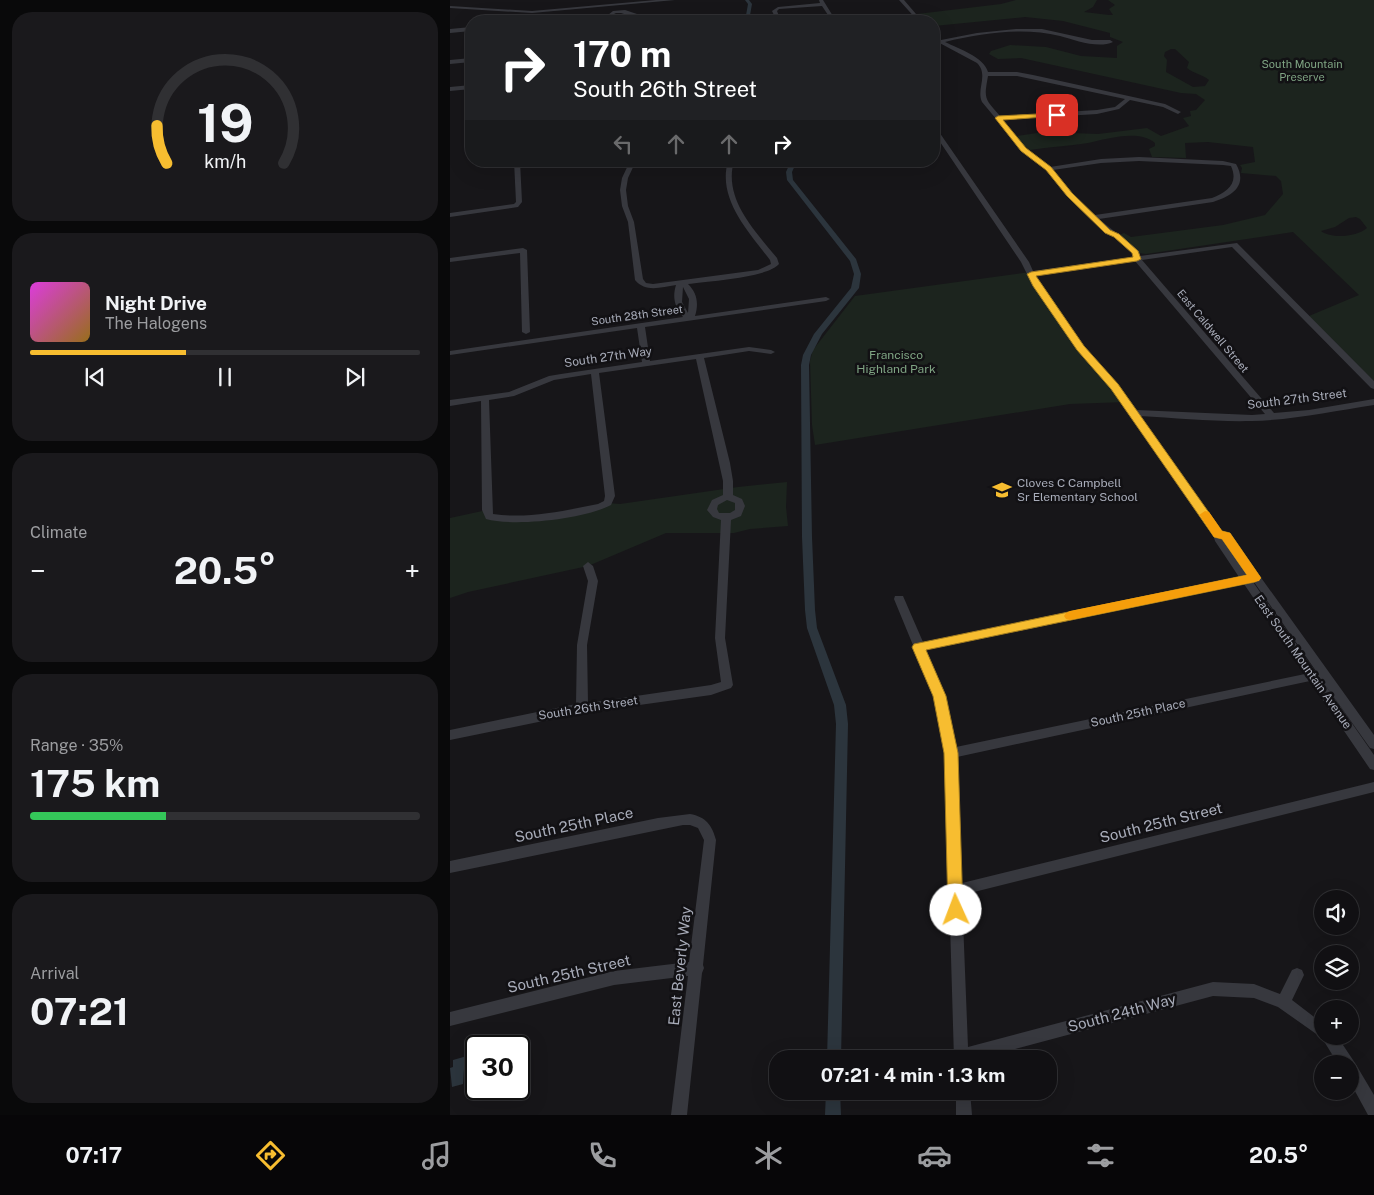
<!DOCTYPE html>
<html lang="en">
<head>
<meta charset="utf-8">
<style>
  body { margin:0; font-family:"Public Sans",sans-serif; background:#1a191c; color:#f1f3f6; height:100vh; display:flex; flex-direction:column; font-size:19px; white-space:nowrap }
  * { box-sizing:border-box; margin:0 }
  p { font-size:16px; color:#9c9da0 }
  .icon { flex:none; width:28px; height:28px; fill:none; stroke:currentColor; stroke-width:2; stroke-linecap:round; stroke-linejoin:round }
  .map { position:relative; flex:1; overflow:hidden }
  .panel { display:flex; flex-direction:column; gap:12px; padding:12px; background:#09090a; width:450px }
  .panel>* { flex:none }
  .guide { position:absolute; left:15px; top:15px; width:475px; height:152px; border-radius:20px; box-shadow:0 5px 20px #0002,0 0 0 1px #303033; background:#202124; color:#fff; overflow:hidden }
  .buttons { position:absolute; left:864px; top:890px; display:grid; gap:10px }
  .buttons a { display:grid; place-items:center; width:45px; height:45px; border-radius:50%; background:#111013; box-shadow:0 5px 20px #0002,0 0 0 1px #303033; font-size:25px }
  .speed { position:absolute; left:15px; top:1035px; display:flex; gap:10px; font-size:25px; font-weight:700; text-align:center }
  .speed>* { display:grid; place-content:center; width:65px; height:65px; border-radius:50%; background:#111013; box-shadow:0 5px 20px #0002,0 0 0 1px #303033; line-height:1 }
  .speed .limit { border:2px solid #111; border-radius:8px; background:#fff; color:#111 }
  .pin { position:absolute; display:grid; place-items:center; width:42px; height:42px; color:#fff; margin:-21px; border-radius:10px; box-shadow:0 2px 8px #0006 }
  .me { position:absolute; width:55px; margin:-28px; rotate:358deg; stroke-linejoin:round; filter:drop-shadow(0 0 4px #0008) }
  .turn { display:flex; align-items:center; gap:18px; height:105px; padding:0 25px; font-size:22px }
  .turn .icon { width:65px; height:65px; stroke-width:2.5 }
  .turn b { display:block; font-size:35px; line-height:42px }
  .lanes { display:flex; align-items:center; height:48px; padding:0 25px; background:#0003; justify-content:center; gap:25px; direction:ltr }
  .lanes .off { opacity:.35 }
  .big { font-size:38px; font-weight:700; line-height:1.1 }
  .panel .card { flex:1; display:flex; flex-direction:column; justify-content:center; gap:8px; min-width:0; padding:0 18px; border-radius:20px; background:#1a191c }
  .panel .dial { align-items:center; gap:0 }
  .dial svg { height:130px; overflow:visible; fill:none; stroke:#303033; stroke-width:7; stroke-linecap:round; text-anchor:middle }
  .dial text { fill:#f1f3f6; stroke:none }
  .song { display:flex; align-items:center; gap:15px }
  .cover { width:60px; height:60px; border-radius:8px; background:linear-gradient(135deg,hsl(300 70% 55%),hsl(40 70% 35%)) }
  .played { height:5px; border-radius:2px; background:linear-gradient(90deg,#f7bd30 40%,#303033 40%) }
  .keys { display:flex; justify-content:space-around; direction:ltr }
  .heat { display:flex; justify-content:space-between; align-items:center; font-size:28px; direction:ltr }
  .charge { height:8px; border-radius:4px; background:linear-gradient(90deg,#34c759 35%,#303033 0) }
  .trip { position:absolute; left:319px; top:1050px; width:288px; height:50px; border-radius:20px; background:#111013; box-shadow:0 5px 20px #0002,0 0 0 1px #303033; font-weight:700; line-height:50px; text-align:center }
  .dock { display:flex; height:80px; justify-content:space-around; align-items:center; background:#070608; color:#9c9da0 }
  .dock .icon { width:35px; height:35px }
  .dock .selected { color:#f7bd30 }
  .dock b { font-size:22px; color:#f1f3f6 }
  main { display:flex; flex:1; min-height:0 }
  .map>svg:first-child { display:block }
</style>
</head>
<body>
<main>
<section class="panel">
<div class="card dial"><svg viewBox="0 0 100 80">
<path d="M14 69A42 42 0 1 1 86 69"/>
<path d="M14 69A42 42 0 0 1 8 46" stroke="#f7bd30"/>
<text x="50" y="56" font-size="32" font-weight="700">19</text>
<text x="50" y="72" font-size="11">km/h</text>
</svg></div>
<div class="card">
<div class="song"><i class="cover"></i><div><b>Night Drive</b><p>The Halogens</p></div></div>
<div class="played"></div>
<div class="keys"><svg class="icon" aria-label="previous" viewBox="0 0 24 24"><path d="M18 5L8 12l10 7zM5 5v14"/></svg><svg class="icon" aria-label="pause" viewBox="0 0 24 24"><path d="M8 5v14M16 5v14"/></svg><svg class="icon" aria-label="next" viewBox="0 0 24 24"><path d="M6 5l10 7-10 7zM19 5v14"/></svg></div>
</div>
<div class="card"><p>Climate</p>
<div class="heat"><a>−</a><b class="big">20.5°</b><a>+</a></div>
</div>
<div class="card"><p>Range · 35%</p><b class="big">175 km</b><div class="charge"></div></div>
<div class="card"><p>Arrival</p><b class="big">07:21</b></div>
</section>
<div class="map">
<svg width="924" height="1115" viewBox="0 0 924 1115">
  <rect width="100%" height="100%" fill="#171619"/>
  <path fill="#1c241e" fill-rule="evenodd" d="M566,0H647L643,7L634,12L659,15H663L659,9L665,5L658,0H924V381L859,316L909,295L843,232L696,254L689,253L669,235L674,233L681,237L773,225L815,215L833,194L831,181L826,176L791,173L792,168L790,165L805,162L803,147L758,142L735,143L736,158L702,157L699,149L705,146V143C688,129 657,139 638,143C619,146 599,147 580,150L571,143L567,136L594,132L648,134L697,128L711,136L739,126L733,118L741,116L740,111L746,110L755,100L746,94L731,93L571,58L548,59L539,54L541,51L560,45L596,47L631,56L667,58V46L673,42L660,37V33L613,21L575,17L484,26V21H473L467,14L551,4ZM721,49H725L739,62L737,68C744,74 752,74 759,80L755,86L743,87L716,72L717,60L714,56L715,52ZM906,217L910,219L917,228C907,237 881,239 871,231L885,227L899,218Z
    M580,272L587,286L676,402L620,404L365,445L362,425L360,361L363,350L405,296Z
    M337,482L336,507L338,526L300,529L284,533H216L138,566L18,592L0,598V518L37,510L39,517L90,518L158,503L170,504L288,487Z"/>
  <path fill="#2c353d" d="M17,1056V1068L14,1069L13,1084L2,1087L0,1068L3,1067V1060Z"/>
  <g fill="none" stroke-linecap="round" stroke-linejoin="round">
    <path fill="#2c353d" fill-rule="evenodd" d="M295,0H299L302,4L299,21H295L298,4Z
      M341,161H347L342,172L343,180L406,259L411,274L409,288L372,334L361,355L359,365L362,537L365,610L367,628L396,705L398,724L391,1059H377L386,724L384,705L357,628L355,610L352,537L351,365L353,355L364,334L401,288L404,274L400,261L337,180L336,172Z
      M376,1091H390L391,1115H375Z"/>
    <path fill="#37383e" fill-rule="evenodd" d="M206,0H225L82,13L0,8V6L82,11Z
      M369,0H373L386,21H382L372,6L329,9L327,11L331,21H327L322,11L328,7L370,3Z
      M449,0H454L472,21H468Z
      M175,10L193,16L192,21H188V18L178,15L169,18L158,15L163,11ZM166,13H174L168,15L164,14Z
      M239,17L243,21H239L238,20L197,21Z
      M21,27V31L0,33V29Z
      M566,29H592L642,40H660L663,42C648,49 625,40 610,36C573,27 532,33 495,42C509,49 534,57 538,72H567L583,75L715,104L731,112L728,114L713,107L680,100L669,109L647,114L552,120L576,148L600,167L651,159L689,157L773,161L786,164C798,185 783,196 763,202L649,219L689,251L690,256L787,243L924,381V389L921,388L782,247L692,260L824,413L859,410L924,399V405C884,411 843,420 802,421C765,422 727,418 690,416L771,531L779,533L924,735V749L920,748L871,679L924,755V770L920,769L860,681L507,757L512,883L924,782V792L512,895L518,1047L763,982L804,984L830,994L842,970L847,968L852,970L854,975L842,1000L872,1023V1036H887L905,1063L924,1095V1115H918L900,1082V1064H888L872,1038L828,1007L804,998L763,996L528,1059H504L495,753L484,696L444,599L445,596H453L473,642L789,577L765,541L763,534L673,404L618,337L583,286L571,262L484,133V127L487,129L579,262L583,271L683,257V254L664,236L656,232L618,196L597,170L572,150L532,102C526,89 539,75 527,63L484,40V36L491,40L527,33ZM538,76H567L675,99L665,107L647,110L550,116C534,98 534,99 538,76ZM689,161L773,165L781,166C789,184 777,192 762,198L645,215L622,194L603,170L651,163ZM685,261L815,414L802,415L686,410C654,365 611,326 585,276ZM773,538L799,575V576ZM803,582H804L866,671H865ZM794,584L855,674L506,747L496,696L476,650Z
      M21,58V62L0,64V60Z
      M21,85V89L0,91V87Z
      M64,161H70L72,202L68,207L0,217V213L64,204L66,202Z
      M180,161H186L178,178L176,190L178,206L184,222L193,279L196,283L203,284L308,270L321,264L320,260C299,232 267,199 278,161H284C273,199 305,231 327,258L329,264C317,278 258,281 238,284C247,293 249,303 245,316L376,297L380,299L376,301L195,327L200,361L299,347L321,350L325,352L321,354L299,351L254,358L280,463L283,481V495L292,499L295,506L291,516L281,520L275,638L283,685L281,688L261,695L132,713L0,740V730L126,704L127,645L138,581L133,566L138,562L143,566L148,581L137,645L138,703L261,685L271,682L265,638L271,520L263,517L257,510L262,500L273,495V481L246,359L149,373L165,496L161,505C135,519 64,527 36,519L32,510L31,401L0,406V400L59,392L99,376L111,374L192,362L187,328L0,355V351L233,317C225,307 222,298 226,285C211,287 196,293 185,280L178,222L172,206L170,190L172,178ZM233,287L239,299L238,313L232,302ZM141,374L155,496L154,501L148,504C113,511 78,519 43,514L39,400L64,396L104,380ZM277,500L285,503V510L280,513H269L267,509L268,505Z
      M73,248L77,250L80,332L76,334L72,332L70,253L0,262V258Z
      M240,814C256,817 262,825 266,840L253,965L254,968L252,973L237,1115H221L238,976L164,985L0,1026V1012L164,971L239,962L254,840L248,828L240,825H233L0,873V861L208,818Z
      M506,1091H520L522,1115H506Z"/>
  </g>
  <path fill="#f7bd30" stroke="#a17b1f" d="M607,113H609V116L553,120L576,148L601,167L622,193L660,230L669,234L688,251L691,259L687,261L586,276L634,346L668,384L772,531L780,533L811,578L805,582L476,650L496,696L508,753L513,910L511,915L506,917L500,915L498,910L494,753L483,696L462,647L464,644L797,575L772,539L764,537L661,389L627,350L583,286L577,274L581,272L683,257L682,253L664,237L655,233L617,196L596,170L571,151L545,118L548,116Z"/>
  <path fill="#f59e0b" d="M755,511L759,512L772,531L780,533L809,575L811,578L809,581L620,620L616,619L614,616L616,613L620,611L797,575L772,539L764,537L751,517L749,515Z"/>
  <defs>
    <g id="school-bare" transform="scale(1.5)"><path d="M0-5L7-2L0 1L-7-2ZM-4 1L0 2.5L4 1V4Q0 6-4 4Z" fill="#f7bd30" stroke="#121114" stroke-width="2.5" paint-order="stroke"/></g>
  </defs>
  <g fill-rule="evenodd">
    <use href="#school-bare" x="552" y="490"/>
  </g>
  <g text-anchor="middle" stroke-width="5" stroke-linejoin="round" paint-order="stroke">
    <g font-size="11" fill="#7fa483" stroke="#121114">
      <text x="852" y="68">South Mountain<tspan x="852" dy="13">Preserve</tspan></text>
    </g>
    <g font-size="11" fill="#a8acb9" stroke="#121114">
      <text transform="translate(187 315) rotate(-8)" y="4">South 28th Street</text>
      <text transform="translate(763 331) rotate(50)" y="4">East Caldwell Street</text>
    </g>
    <g font-size="12" fill="#7fa483" stroke="#121114">
      <text x="446" y="359">Francisco<tspan x="446" dy="14">Highland Park</tspan></text>
    </g>
    <g font-size="12" fill="#a8acb9" stroke="#121114">
      <text transform="translate(158 357) rotate(-8)" y="4">South 27th Way</text>
      <text transform="translate(847 399) rotate(-7)" y="4">South 27th Street</text>
      <text transform="translate(853 662) rotate(55)" y="4">East South Mountain Avenue</text>
      <text transform="translate(138 708) rotate(-9)" y="4">South 26th Street</text>
      <text transform="translate(688 713) rotate(-12)" y="4">South 25th Place</text>
    </g>
    <g font-size="12" fill="#a8acb9" stroke="#121114" text-anchor="start">
      <text x="567" y="487">Cloves C Campbell<tspan x="567" dy="14">Sr Elementary School</tspan></text>
    </g>
    <g font-size="15" fill="#a8acb9" stroke="#121114">
      <text transform="translate(711 823) rotate(-14)" y="5">South 25th Street</text>
      <text transform="translate(124 825) rotate(-12)" y="5">South 25th Place</text>
      <text transform="translate(230 966) rotate(-84)" y="5">East Beverly Way</text>
      <text transform="translate(119 974) rotate(-13)" y="5">South 25th Street</text>
      <text transform="translate(672 1013) rotate(-15)" y="5">South 24th Way</text>
    </g>
  </g>
</svg>
<div class="buttons">
<a><svg class="icon" aria-label="sound" viewBox="0 0 24 24"><path d="M4 9h4l5-4v14l-5-4H4zM17 9q2 3 0 6"/></svg></a>
<a><svg class="icon" aria-label="layers" viewBox="0 0 24 24"><path d="M12 4l9 5-9 5-9-5zM3 14l9 5 9-5"/></svg></a>
<a>+</a>
<a>−</a>
</div>
<div class="speed"><div class="limit">30</div></div>
<div class="pin" style="left:607px;top:115px;background:#d93025"><svg class="icon" aria-label="arrive" viewBox="0 0 24 24"><path d="M6 21V4h12l-3 4 3 4H6"/></svg></div>
<svg class="me" style="left:506px;top:910px" viewBox="-20 -20 40 40"><circle r="19" fill="#fff"/><path d="M0-13L10 11 0 6-10 11z" fill="#f7bd30"/></svg>
<div class="trip">07:21 · 4 min · 1.3 km</div>
<div class="guide">
<div class="turn"><svg class="icon" aria-label="right" viewBox="0 0 24 24"><path d="M7 20v-9h11M14 6l5 5-5 5"/></svg><div><b>170 m</b>South 26th Street</div></div>
<div class="lanes"><svg class="icon off" aria-label="left" viewBox="0 0 24 24"><path d="M17 20v-9H6M10 6l-5 5 5 5"/></svg><svg class="icon off" aria-label="ahead" viewBox="0 0 24 24"><path d="M12 20V5M6 11l6-6 6 6"/></svg><svg class="icon off" aria-label="ahead" viewBox="0 0 24 24"><path d="M12 20V5M6 11l6-6 6 6"/></svg><svg class="icon" aria-label="right" viewBox="0 0 24 24"><path d="M7 20v-9h11M14 6l5 5-5 5"/></svg></div>
</div>
</div>
</main>
<nav class="dock">
<b>07:17</b>
<svg class="icon selected" aria-label="directions" viewBox="0 0 24 24"><path d="M12 3l9 9-9 9-9-9zM9 14v-3h6M13 9l2 2-2 2"/></svg>
<svg class="icon" aria-label="music" viewBox="0 0 24 24"><path d="M9 18V5l10-2v13"/><circle cx="6" cy="18" r="3"/><circle cx="16" cy="16" r="3"/></svg>
<svg class="icon" aria-label="phone" viewBox="0 0 24 24"><path d="M5 4h4l2 5-3 2q2 4 5 5l2-3 5 2v4C11 20 4 13 5 4z"/></svg>
<svg class="icon" aria-label="climate" viewBox="0 0 24 24"><path d="M12 3v18M4 7l16 10M4 17L20 7"/></svg>
<svg class="icon" aria-label="car" viewBox="0 0 24 24"><path d="M5 17H2v-5l4-1 3-4h7l3 4 3 1v5h-3M9 17h6M6 11h13"/><circle cx="7" cy="17" r="2"/><circle cx="17" cy="17" r="2"/></svg>
<svg class="icon" aria-label="filters" viewBox="0 0 24 24"><path d="M4 7h16M4 17h16"/><circle cx="9" cy="7" r="2"/><circle cx="15" cy="17" r="2"/></svg>
<b>20.5°</b>
</nav>
</body>
</html>
